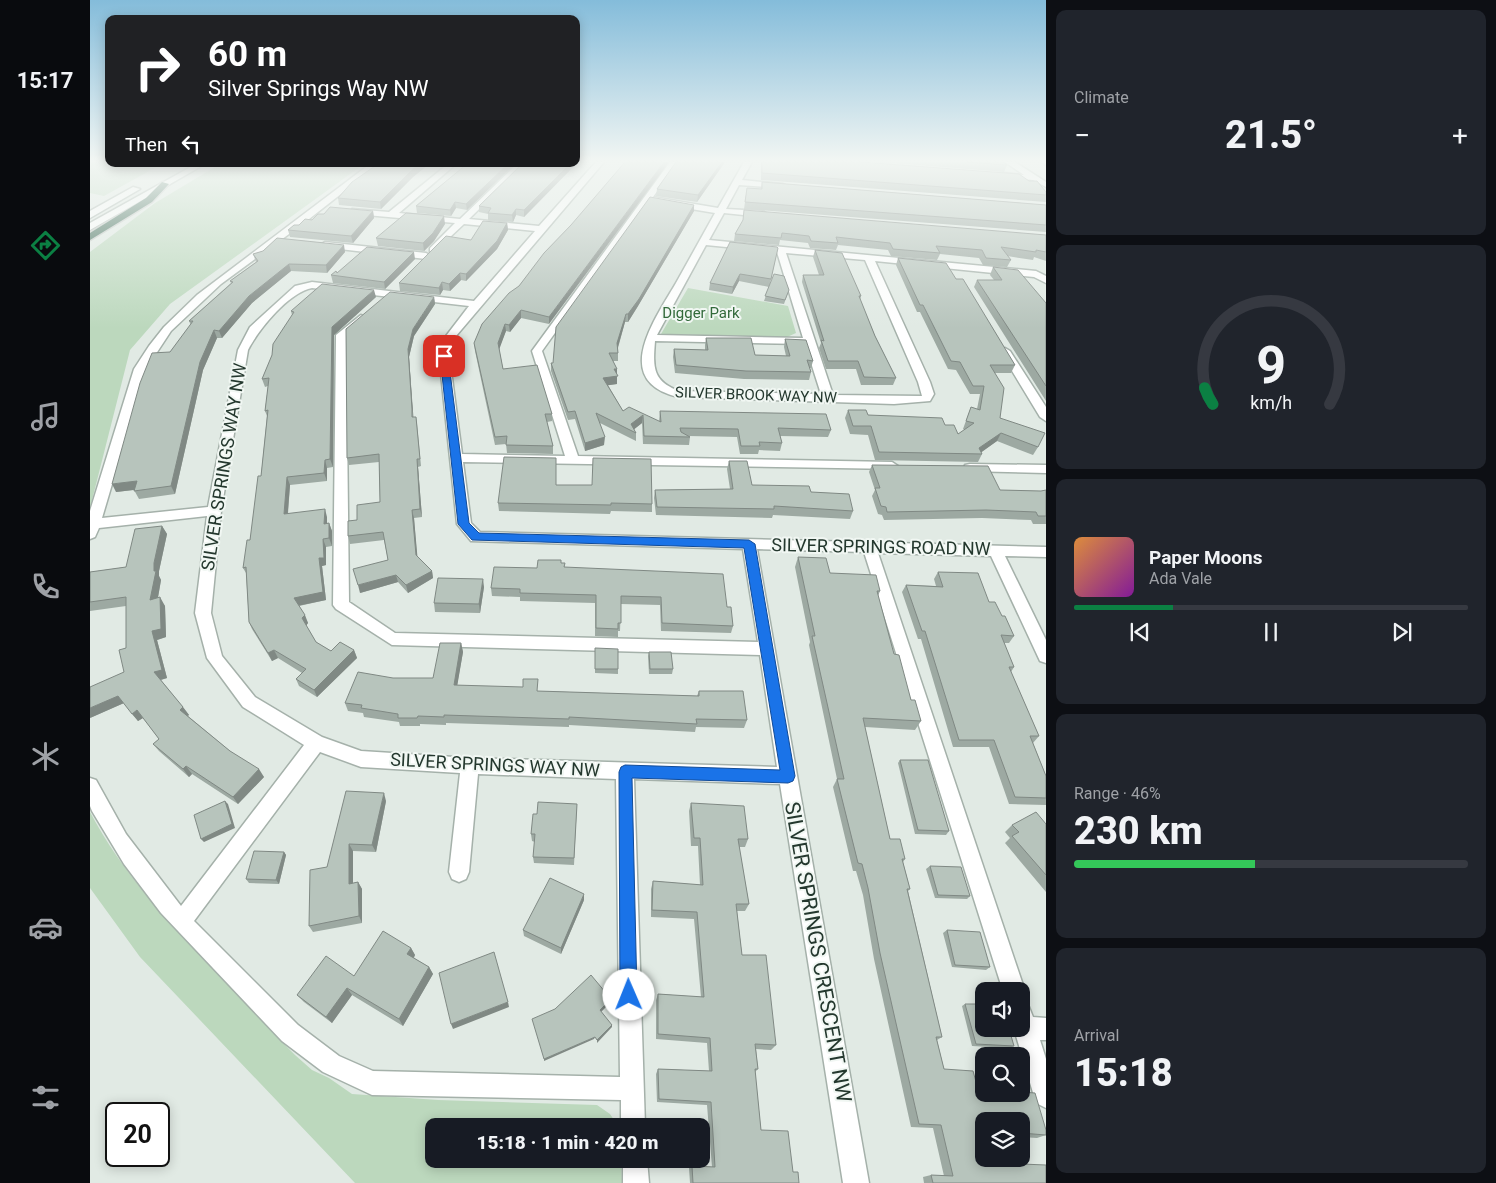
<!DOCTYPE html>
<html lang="en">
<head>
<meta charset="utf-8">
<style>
  body { margin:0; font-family:Roboto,sans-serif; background:#20242c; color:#f1f3f6; height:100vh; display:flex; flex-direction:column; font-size:19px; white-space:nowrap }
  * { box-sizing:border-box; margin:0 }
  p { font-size:16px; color:#9ea1a6 }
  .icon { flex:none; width:28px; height:28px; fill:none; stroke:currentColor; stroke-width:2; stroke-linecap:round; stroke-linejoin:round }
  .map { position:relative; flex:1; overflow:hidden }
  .drawer { display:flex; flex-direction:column; gap:10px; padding:10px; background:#0d0f14; width:450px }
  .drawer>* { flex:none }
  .hud { position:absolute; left:15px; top:15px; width:475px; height:152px; border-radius:10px; box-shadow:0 2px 12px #0003; background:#202124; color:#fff; overflow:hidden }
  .fabs { position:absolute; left:885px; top:982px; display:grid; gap:10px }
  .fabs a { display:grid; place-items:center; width:55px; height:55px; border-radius:10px; background:#171b24; box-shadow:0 2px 12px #0003; font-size:25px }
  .speed { position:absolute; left:15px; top:1102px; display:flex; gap:10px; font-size:25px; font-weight:700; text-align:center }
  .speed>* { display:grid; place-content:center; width:65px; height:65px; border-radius:50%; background:#171b24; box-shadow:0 2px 12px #0003; line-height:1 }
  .speed .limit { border:2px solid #111; border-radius:8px; background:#fff; color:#111 }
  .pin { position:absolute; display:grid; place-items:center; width:42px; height:42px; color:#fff; margin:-21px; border-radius:10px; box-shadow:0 2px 8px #0006 }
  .me { position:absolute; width:55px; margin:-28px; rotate:359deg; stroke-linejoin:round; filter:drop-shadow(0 0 4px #0008) }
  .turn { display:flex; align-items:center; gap:18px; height:105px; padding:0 20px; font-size:22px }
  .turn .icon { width:65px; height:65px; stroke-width:2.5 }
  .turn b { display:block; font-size:35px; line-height:42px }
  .then { display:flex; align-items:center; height:48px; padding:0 20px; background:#0003; gap:10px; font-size:19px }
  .big { font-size:38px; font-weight:800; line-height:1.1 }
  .drawer .tile { flex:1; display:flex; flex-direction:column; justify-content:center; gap:8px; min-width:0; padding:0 18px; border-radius:10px; background:#20242c }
  .drawer .dial { align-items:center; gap:0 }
  .dial svg { height:130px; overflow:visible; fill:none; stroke:#363941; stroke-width:7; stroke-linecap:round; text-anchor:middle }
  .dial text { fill:#f1f3f6; stroke:none }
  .song { display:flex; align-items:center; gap:15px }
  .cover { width:60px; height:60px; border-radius:8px; background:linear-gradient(135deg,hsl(30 70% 55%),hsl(290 70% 35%)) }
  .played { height:5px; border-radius:2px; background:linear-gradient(90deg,#0b8043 25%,#363941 25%) }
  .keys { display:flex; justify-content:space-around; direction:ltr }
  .heat { display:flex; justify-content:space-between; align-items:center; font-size:28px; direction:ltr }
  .charge { height:8px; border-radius:4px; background:linear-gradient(90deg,#34c759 46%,#363941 0) }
  .trip { position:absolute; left:335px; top:1118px; width:285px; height:50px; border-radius:10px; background:#171b24; box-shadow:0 2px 12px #0003; font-weight:800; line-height:50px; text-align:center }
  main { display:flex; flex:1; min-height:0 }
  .tabs { display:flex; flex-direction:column; width:90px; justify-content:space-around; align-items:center; background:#090b0e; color:#9ea1a6 }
  .tabs .icon { width:35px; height:35px }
  .tabs .current { color:#0b8043 }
  .tabs b { font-size:22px; color:#f1f3f6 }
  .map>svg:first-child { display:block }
</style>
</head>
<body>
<main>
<nav class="tabs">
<b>15:17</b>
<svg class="icon current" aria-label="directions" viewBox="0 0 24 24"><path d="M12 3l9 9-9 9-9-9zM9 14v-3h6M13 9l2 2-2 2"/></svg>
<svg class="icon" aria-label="music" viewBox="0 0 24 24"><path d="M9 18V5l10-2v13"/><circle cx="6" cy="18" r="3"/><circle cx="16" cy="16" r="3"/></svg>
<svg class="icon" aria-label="phone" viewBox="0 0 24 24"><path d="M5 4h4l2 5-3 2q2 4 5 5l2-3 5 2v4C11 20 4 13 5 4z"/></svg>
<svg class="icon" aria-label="climate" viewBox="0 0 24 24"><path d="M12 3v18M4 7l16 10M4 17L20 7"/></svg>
<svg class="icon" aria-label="car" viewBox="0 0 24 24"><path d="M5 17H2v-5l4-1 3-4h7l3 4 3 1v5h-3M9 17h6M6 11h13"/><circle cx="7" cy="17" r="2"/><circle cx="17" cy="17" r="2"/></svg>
<svg class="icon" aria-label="filters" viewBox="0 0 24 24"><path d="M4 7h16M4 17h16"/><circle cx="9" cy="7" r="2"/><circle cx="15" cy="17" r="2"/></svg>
</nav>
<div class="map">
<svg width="956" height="1183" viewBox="0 0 956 1183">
  <rect width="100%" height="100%" fill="#e1eae4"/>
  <path fill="#bcd8bd" d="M0,162L72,164L14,196L0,193Z
    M130,164H274L80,304L40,350L0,508V252L65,203Z
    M598,288L698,306L706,333L697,337L571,334Z
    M0,812C32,873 81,925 129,975C154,1002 179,1029 205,1055L222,1070L239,1078L262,1094L348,1100L507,1105L520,1114L528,1126H344V1159H531L532,1183H265L50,957L0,888Z"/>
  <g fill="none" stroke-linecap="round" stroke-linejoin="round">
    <g stroke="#a5b1aa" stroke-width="3">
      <path id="minor" d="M506,162H514L366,336L359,355L372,454L475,456L442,351L580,162H588L563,197L628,208L654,162H662L652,180L693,184L697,186L693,188L649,185L636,209L673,211L677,214L673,217L634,213L619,240L946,271L956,276V283L944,277L785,261L840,382L844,394L840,401L804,404L588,397C520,381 565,319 586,283C599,260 612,236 625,213L559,202L452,351L488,456L802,462L808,466L807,469L373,462L381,523L390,532L956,547V557L915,556L956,640V663L950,661L901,556L788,553L935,991L931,999V991H913L774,552L667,549L779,1183H753L690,784L544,779L555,1126H531V1100L282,1095L233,1072L192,1041L71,913L34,864L2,811L0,806V778L6,780L36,834L91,906L214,745L153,707L117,658L105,613L117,516L9,528L5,537L0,539V511L44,369L59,346L74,327L107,295L280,164H289L214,223L131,284L81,331L56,369L12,518L118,507L148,350L160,327L205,286L222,282L384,301L445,231L374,224L343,253L340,252V248L365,223L265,214L262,213V209L299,212L358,164H366L309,213L370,219L427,164H435L379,219L449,226ZM616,245L687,252L713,338L567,335ZM696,253L775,260L828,382L832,396L743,395ZM222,288L379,306L356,336L349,355L367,524L381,541L653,549L668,642L305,633L259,602L256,336L276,318L271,315L246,335L243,605L246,609L302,645L670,655L687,767L380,758L271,751L232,737L165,697L132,656L121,613L131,511L158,350C169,329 198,293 222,288ZM565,341L715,344L731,394L589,391C562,381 563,367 565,341ZM230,752L271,767L370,773L359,872L362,879L369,882L376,879L379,872L388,774L526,779L530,1077L283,1071L249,1056L208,1025L104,921Z
        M915,162H925L956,182V187L943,180L911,177L910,175L914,173L934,175Z
        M951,162H956V165Z
        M106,164H115L0,230V223Z
        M43,187L50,189L0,218V211Z
        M235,242L336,253L341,256L336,259L232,247L230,245Z
        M915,348L920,351L956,407V421L950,417L910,351Z
        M880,464L956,465V473L875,471L874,468L875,465Z
        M931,1004L939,1007L943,1017L956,1018V1040H950L956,1059V1108L948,1104L944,1096L924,1029H931Z
        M533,1159H557L559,1183H533Z"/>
    </g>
    <g stroke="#c2c7c4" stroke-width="3">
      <path id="highway" d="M72,182L79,184L62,202L0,240V233L56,198Z"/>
    </g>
    <use href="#minor" fill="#fff" fill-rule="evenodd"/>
    <use href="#highway" fill="#33614d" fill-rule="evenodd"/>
  </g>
  <path fill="#9da9a2" d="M586,162H635L607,202L566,196L567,189Z
    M671,162H771L939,181L956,192V202L671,180Z
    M792,162H913L917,165L914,172Z
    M288,164H339L323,177L291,209L249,205L248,198Z
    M377,164H425L377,210L366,208L361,216L327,213L326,206Z
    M432,164H486L434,217L426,215L423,222L398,220V214L389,212V206Z
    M672,182L956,205V232L654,209L657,188L671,189Z
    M604,205V211L548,306L538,322H535L528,348V361H523L527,369V384L518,385L533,411L569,422L570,411L741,430L738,437L690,436L692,443L690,451L669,450L668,454H650L647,437L598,436L600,437L599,445L553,444L552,423L544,429L546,433V441L510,423L514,445L495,451L485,419L478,420L461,371V363H463Z
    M283,211L284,218L263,243L200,237L198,230L234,214Z
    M653,220L956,235V261L944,257L943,260L917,256L921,260L917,267L893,265L889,258L850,254L847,260L801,256L798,250L748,245L746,250L720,248L718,243L690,240L689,245L644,241L645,234Z
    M417,223L418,230L407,249L376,281L371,280L360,291L353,290L350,295L310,291L309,283L381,240Z
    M355,224L344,241L334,251L288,246L286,238Z
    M481,225L459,324L431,318L420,332L416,331L409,348L413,369L462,414V421L457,422L463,446V454L417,453L416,444L405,445L385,351L384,343L429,286Z
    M688,248L680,284L699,290L694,304L674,301L679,287L649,281L642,294L619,290L620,283Z
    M725,250L771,296L770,300L785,336L806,378L803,385H771L766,369H736L729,348L731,343L712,282L713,275H729L723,257Z
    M255,252L237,273L201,271L162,303L132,338H127L113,370L85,494L49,499L44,490L26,492L80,352L101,325L99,321L141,283L140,281L166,262L163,254Z
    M808,258L866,279L925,365L921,373H905L910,418L948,447L943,455L907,441L891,452L892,454L888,462L785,460L778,435L760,434L755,418L758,410L778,415L855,425L868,434L875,430L873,429L881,407L887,409L890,394H880L866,370L858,369L830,312H827L806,265Z
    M325,259L295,289L243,283L241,275L247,273Z
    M903,267L956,303V401L884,287L887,280H904L900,275Z
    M286,297L244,335L243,467L237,468V481L200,485L198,514L237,517V523H239L242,531V546L236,547V565L232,566L236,600L209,606L218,623L216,625L226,642L241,651L264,650L267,658L227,697L209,686L206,679L212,673L188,658L182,661L162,629L159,622L156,573L153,568L160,540L171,476L177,416L175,411L178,386L175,387L172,379L202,315L201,311Z
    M344,297L345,304L324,336L319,357L323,417H326L327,424L331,466L328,467L332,517L324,518L327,556L342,571L343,578L318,593L308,582L270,593L298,560L294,540L260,544L258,536L267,520L290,502L289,462L259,465L257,458Z
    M616,338L665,355L696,356L694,347L695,339L723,361L721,368H720L721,372L719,380L654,379L585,373L583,357L584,349L615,350V345Z
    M639,461L662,485L721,492L763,511L760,519L683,515L682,518L566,515L564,498L565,490L640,489L637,469Z
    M782,465L910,490L951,491L956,490V524H943L941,520L892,518L794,520L792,515L788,514L782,496L785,490L779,472Z
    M466,485L562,504V512L521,511L520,514L409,511L408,503Z
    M72,526L77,534L69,571V576L71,580L68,598L75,606L76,637L67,640L77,678L71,680L99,715L98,716L140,751L174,777L148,804L102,774L99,777L69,751L63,744L69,739L53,718L48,721L34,703L0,718L34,672L36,648V606L0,611V572L36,567Z
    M708,557L740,573L790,591L788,596L804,654L821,700L831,721L825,730L775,727L800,839L815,859L813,862L820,889L818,891L852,1037L847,1040L854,1069L956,1130V1135L947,1138L931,1137V1121H894L907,1163L956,1183H834L833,1177L841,1175L854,1176L843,1128L821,1127L784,959L773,895L766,871H763L743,787L747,779L719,645L720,642L705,567Z
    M471,563L475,567L637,607L643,626L641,633L571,631L570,605L531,604L530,631H528V637L505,636V603L430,601V597L402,596L401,588L447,568Z
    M848,572L899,602L912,616L924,636L919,643H914L924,667L921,672L949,736L943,743L956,776V805L919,804L899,747H863L831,639H828L812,592L816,585L846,586L844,579Z
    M394,587L390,613L345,612L344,603Z
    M371,643L373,652L367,685L448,691L607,696L609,691L657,720L654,728L606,727L605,732L479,725V727L356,723V725L330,724V726H310L309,722L274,717L273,713L258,711L255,703L303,678H343Z
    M505,648L528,669V674L505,673Z
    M559,652L583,669L582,674H559L558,656Z
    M810,760L859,831L856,835L825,834L808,763Z
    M296,801L286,852L263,851V883L268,882L272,889V923L223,932L219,926L237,867Z
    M601,803L658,839L655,847H649L659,904L655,911H647L652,955L686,1045L681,1050L666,1049L668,1069L665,1072L671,1130L703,1172L709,1183H600L599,1168L602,1166L622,1167L617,1105L567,1102L566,1074L568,1069L619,1071L617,1043L566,1039V1000L568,994L611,997L604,919L561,917V889L563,881L610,885L608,846H601L599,811Z
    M487,804L484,865L444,863L443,857L445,842L442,841L441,834L447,814Z
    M956,824V892L915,843L920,838L915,832L922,825Z
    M194,852L196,855L189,884L159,883L156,879Z
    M840,866L880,896L877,899L845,898L836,869Z
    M494,900L471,954L434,936L433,930Z
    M857,930L900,967L896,970L862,967L853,933Z
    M321,948L325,955L324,958L339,967L343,974L313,1026L262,995L242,1023L214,1002L207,995L264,976Z
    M875,1004L924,1046L920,1048L882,1046L872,1006Z"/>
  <path fill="#808984" d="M574,162H579L459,324V317Z
    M632,162H635L607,202L608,195Z
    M330,164H339L323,177L291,209L290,202L322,170Z
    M418,164H425L377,210L376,204Z
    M480,164H486L434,217V210Z
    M365,202L366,208L361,216L360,210Z
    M604,205V211L548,306L538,322V314Z
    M426,209V215L423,222L422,215Z
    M283,211L284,218L263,243L261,236Z
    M354,216L355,224L344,241L334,251L333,243Z
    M417,223L418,230L407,249L376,281V274Z
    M254,245L255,252L237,273L236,265Z
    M324,252L325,259L295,289L294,282Z
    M199,264L201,271L162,303L132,338L129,331L159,296Z
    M370,273L371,280L360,291L359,284Z
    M650,274L649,281L642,294L643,287Z
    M352,282L353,290L350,295L349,288Z
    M284,290L286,297L244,335L243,467L240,459L242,327Z
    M344,297L345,304L324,336L319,357L324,425L322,409L318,349L323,329Z
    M431,310V318L420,332L419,325Z
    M536,314L535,322L527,350V343Z
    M415,324L416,331L409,350L408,343Z
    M124,330L127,338L113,370L85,494L81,486L110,362Z
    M524,369H527V384L513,386V378Z
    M553,415L552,423L542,431L541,424Z
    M911,433L907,441L889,454V448Z
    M515,437L514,445L495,451V443Z
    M327,459L328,467L332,517L330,509Z
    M235,460L237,468V481L234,473Z
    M197,477L200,485L197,522L194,514Z
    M47,481L51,489L26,492L22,484Z
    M235,509L237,517V532L234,524Z
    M322,510L324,518L328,563L326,555Z
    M239,523L242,531V546L239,538Z
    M72,526L77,534L69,571V576L71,580L66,608L60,600L64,563Z
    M233,539L236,547V565L232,566L236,600L207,606L204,598L229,558Z
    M342,571L343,578L318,593L316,585Z
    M306,575L308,582L270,593L268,585Z
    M393,579L394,587L390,613L389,604Z
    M70,597L75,606L76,637L67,640L77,678L70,680L64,672L62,631Z
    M215,615L218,623L216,626L212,618Z
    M371,643L373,652L366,693L364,685Z
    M184,650L188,658L182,661L178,653Z
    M264,650L267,658L227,697L224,690Z
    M28,696L34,703L0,718V708Z
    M93,707L99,715L95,717L90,710Z
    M47,710L53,718L48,721L42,714Z
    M96,766L102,774L99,777L93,769Z
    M169,769L174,777L148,804L143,797Z
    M294,793L296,801L286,852L282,845Z
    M135,801L138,804L145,828L114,842L111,839Z
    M259,844L263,851V891L259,884Z
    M194,852L196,855L189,884L186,880Z
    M268,882L272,889V923L269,916Z
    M494,894V900L471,954V948Z
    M321,948L325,955L321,962L317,954Z
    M339,967L343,974L313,1026L309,1019Z
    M257,988L262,995L242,1023L236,1017Z
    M521,999V1002L510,1013V1010Z
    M418,1002L419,1007L363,1029L361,1024Z
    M522,1025V1027L507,1043V1040Z
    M505,1037L504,1039L454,1061V1059Z"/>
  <path fill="#b7c4bc" stroke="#808984" d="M535,162H574L459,317L431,310L419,325L415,324L408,343L413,369L447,365L462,414H455L463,446L416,445L417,436L405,437L384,343L392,324L419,293L429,286L454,253L481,225Z
    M586,162H632L608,195L567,189Z
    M672,162H771L929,174L939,181H947L956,192V195L672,173Z
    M877,162H913L917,165Z
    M288,164H330L322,170L290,202L248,198L262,182Z
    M377,164H418L376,204L365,202L360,210L326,206Z
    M432,164H480L434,210L426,209L422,215L398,213L401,208L389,206Z
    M672,182L956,205V225L655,202L657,188L672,189Z
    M560,197L604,205L549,299L538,314H536L527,343L528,353H519L527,369H524L528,376L513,378L533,411L539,407L571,422L570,411L736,414L741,430L688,428L692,443L669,442L670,446H651L648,429L590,428L591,432L600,437L554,436L553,415L541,424L546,433L506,413L515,437L495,443L485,411L478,412L461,363H463L466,327Z
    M240,207L283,211L261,236L198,230L204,225H209L215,219L222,220L228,214H234Z
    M654,210L956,235V252L946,250V252L911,247L921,260L896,258L892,250L846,246L850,253L803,249L800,243L746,237L748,243L721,241L719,236L692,233L691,238L645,234L653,220Z
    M316,213L354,216L343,233L333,243L286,238Z
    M393,221L417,223L407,241L376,274L370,273L359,284L352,282L349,288L309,283L356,236L381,240Z
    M187,238L254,245L236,265L199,264L159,296L129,331L124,330L110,362L81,486L44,491L47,481L22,484L50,383L62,353L80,352L103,321H99L143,282L140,281L168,261L163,254L173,251Z
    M640,242L687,247L688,248L681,279L650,274L643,287L620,283Z
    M277,247L324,252L294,282L241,275L246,271L247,273Z
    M725,250L752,253L771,296H769L785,336L806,378L774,377L768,361H738L731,340L734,341L713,275H734Z
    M808,258L856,263L866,279H873L925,365H900L914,388L910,418L955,433L948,447L911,433L889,448L892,454L789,452L781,426H763L758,410H776L778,415L852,418L855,425H864L868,434L884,423L876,421L881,407L890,410L894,386H883L870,362L861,361L833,305H830Z
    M903,267L928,270L956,303V386L887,280H912Z
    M684,274L694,276L699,290L695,300L675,296Z
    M232,284L284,290L242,327L240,459L235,460L234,473L197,477L194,514L235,509L234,524L239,523V538L233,539L234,558H229L233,592L204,598L215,615L212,618L226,642L241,651L250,642L264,650L224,690L206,679L216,669L184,650L178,653L159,622L156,567L153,568L157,540H160L168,476H171L178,410L175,411L179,378L172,379L182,355L183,344L204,312L201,311Z
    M300,292L344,297L323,329L318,349L322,409V417H326L330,459H327L330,509L322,510L326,555L342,571L316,585L306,575L268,585L263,569L298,560L293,532L258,536V521L267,520V505L290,502L289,454L257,458L256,329Z
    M616,338H661L665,355L700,356L695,339L716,340L723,361L717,360L721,372L656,371L586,365L584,349L618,350Z
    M414,457L466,458V485H502L503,458L561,459L562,504L521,503V505L408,503Z
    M639,461H657L662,485L719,486L721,492L759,494L763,511L684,506V509L567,507L565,490L643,489Z
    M782,465L898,466L910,490L951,491L956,490V516H948L946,512L896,510L797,512L796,507L791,506L785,488H790Z
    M72,526L64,563V571H66L60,600L70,597L71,629L62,631L72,670L64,672L93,707L90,710L140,751L169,769L143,797L96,766L93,769L63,744L69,739L47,710L42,714L28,696L0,708V687L34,672L29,650L36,648V597L0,602V572L36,567L45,529Z
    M708,557L736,558L740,573L786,575L790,591H787L804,654L809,655L821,700H825L831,721L773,718L800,839H810L815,859H812L820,889H817L852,1037H846L854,1069L883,1071L888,1089H894V1094H931V1092L945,1093L956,1130V1135L931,1133V1121H894V1159H906L907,1163L956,1165V1183H843L841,1175L863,1176L851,1125L829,1124L790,953L778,888L772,864L768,863L747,779H754L722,636H725Z
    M448,560H471V563H475L474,567L633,574L637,607H641L643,626L572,623L571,597L531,596V623H528V629L506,628V595L430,593V589L401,588L404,567L447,568Z
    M848,572L888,573L899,602H905L912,616H915L924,636L911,635L924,667H919L949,736H940L956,776V798L925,797L904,740H869L835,631H832L816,585L853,587Z
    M348,578L393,579L389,604L344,603Z
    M350,643H371L364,685L433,687V679H448L447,691L609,696V691H653L657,720L606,719L607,724L479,717V719L354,715V717L328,716L327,718H308V714L271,708L272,705L255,703L268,672L303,678H343Z
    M505,648L528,649V669H505Z
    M559,652H581L583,669H560Z
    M810,760H838L859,831L828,830Z
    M256,791L294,793L282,845L259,844V884L268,882L269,916L219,926L220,870L237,867Z
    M135,801L142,824L111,839L104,815Z
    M448,802L487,804L484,858L443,857L445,834H441L443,814H447Z
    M601,803L654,806L658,839H648L659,904H646L652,955H676L686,1045L665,1044L668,1069H665L671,1130L698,1131L703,1172H708L709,1183H603L602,1166L625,1167L621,1102L569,1099L568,1069L622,1071L620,1038L568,1034V994L614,997L607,912L562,910L563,881L613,885L610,838H604Z
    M946,812L956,824V875L922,836L929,832L922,825Z
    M164,851L194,852L186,880L156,879Z
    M840,866L871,867L880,896L848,895Z
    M460,878L494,894L471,948L433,930Z
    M857,930L890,932L900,967L865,965Z
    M293,931L321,948L317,954L339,967L309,1019L257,988L236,1017L207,995L236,956L264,976Z
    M404,952L418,1002L361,1024L349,973Z
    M501,975L521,999L510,1010L522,1025L507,1040L505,1037L454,1059L442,1019L465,1009Z
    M875,1004H894V1029H919L924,1046L886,1044Z"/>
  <linearGradient id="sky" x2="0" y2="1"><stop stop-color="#84bcda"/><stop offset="0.49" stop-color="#f2f6f3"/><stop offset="1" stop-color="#f2f6f3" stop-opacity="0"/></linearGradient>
  <rect width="956" height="328" fill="url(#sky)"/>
  <path fill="#1a73e8" stroke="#114b97" d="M354,353L358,356L379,523L389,533L659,540L665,544L705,776L703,781L698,783L542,778L547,995L544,1001L539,1004L533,1001L530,995L529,772L531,767L535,765L690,770L654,548L382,540L368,524L350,356Z"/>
  <g text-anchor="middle" stroke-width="4" stroke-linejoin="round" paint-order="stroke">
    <g font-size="15" fill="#336a3b" stroke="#f1f7f3">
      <text x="611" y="318">Digger Park</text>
    </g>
    <g font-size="15" fill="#24382e" stroke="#f1f7f3">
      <text transform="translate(666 395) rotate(2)" y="5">SILVER BROOK WAY NW</text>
    </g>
    <g font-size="18" fill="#24382e" stroke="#f1f7f3">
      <text transform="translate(134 467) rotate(-81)" y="6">SILVER SPRINGS WAY NW</text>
      <text transform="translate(791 547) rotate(1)" y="6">SILVER SPRINGS ROAD NW</text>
      <text transform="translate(405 765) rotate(3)" y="6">SILVER SPRINGS WAY NW</text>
    </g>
    <g font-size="21" fill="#24382e" stroke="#f1f7f3">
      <text transform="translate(728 952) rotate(80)" y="7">SILVER SPRINGS CRESCENT NW</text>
    </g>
  </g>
</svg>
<div class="fabs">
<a><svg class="icon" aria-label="sound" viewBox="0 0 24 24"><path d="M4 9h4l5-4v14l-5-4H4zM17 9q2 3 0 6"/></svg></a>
<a><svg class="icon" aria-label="search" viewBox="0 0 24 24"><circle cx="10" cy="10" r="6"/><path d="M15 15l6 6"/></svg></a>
<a><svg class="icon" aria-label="layers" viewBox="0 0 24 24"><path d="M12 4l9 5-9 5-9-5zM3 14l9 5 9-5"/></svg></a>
</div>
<div class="speed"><div class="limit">20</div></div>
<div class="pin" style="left:354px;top:356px;background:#d93025"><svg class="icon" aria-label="arrive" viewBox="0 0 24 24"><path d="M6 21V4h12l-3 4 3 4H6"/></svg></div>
<svg class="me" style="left:539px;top:995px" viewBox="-20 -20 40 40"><circle r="19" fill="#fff"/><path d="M0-13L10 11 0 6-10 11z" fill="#1a73e8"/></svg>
<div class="trip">15:18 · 1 min · 420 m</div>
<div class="hud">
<div class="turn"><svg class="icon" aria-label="right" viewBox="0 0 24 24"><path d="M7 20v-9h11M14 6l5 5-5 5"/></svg><div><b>60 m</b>Silver Springs Way NW</div></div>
<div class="then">Then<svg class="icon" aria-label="left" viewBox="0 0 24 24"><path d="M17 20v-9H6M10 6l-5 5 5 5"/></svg></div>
</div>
</div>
<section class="drawer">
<div class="tile"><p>Climate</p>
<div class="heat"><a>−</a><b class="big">21.5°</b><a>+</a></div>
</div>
<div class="tile dial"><svg viewBox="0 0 100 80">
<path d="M14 69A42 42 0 1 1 86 69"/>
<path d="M14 69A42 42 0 0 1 9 59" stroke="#0b8043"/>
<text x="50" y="56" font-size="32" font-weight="700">9</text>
<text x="50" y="72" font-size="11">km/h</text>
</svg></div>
<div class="tile">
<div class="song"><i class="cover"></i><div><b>Paper Moons</b><p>Ada Vale</p></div></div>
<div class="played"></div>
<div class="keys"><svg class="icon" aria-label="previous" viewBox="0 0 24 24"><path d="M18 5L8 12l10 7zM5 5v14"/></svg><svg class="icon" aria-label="pause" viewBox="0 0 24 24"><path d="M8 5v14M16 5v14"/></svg><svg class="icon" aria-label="next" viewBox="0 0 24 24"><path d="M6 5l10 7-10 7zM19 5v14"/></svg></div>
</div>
<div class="tile"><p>Range · 46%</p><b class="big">230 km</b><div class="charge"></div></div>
<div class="tile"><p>Arrival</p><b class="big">15:18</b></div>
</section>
</main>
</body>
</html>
